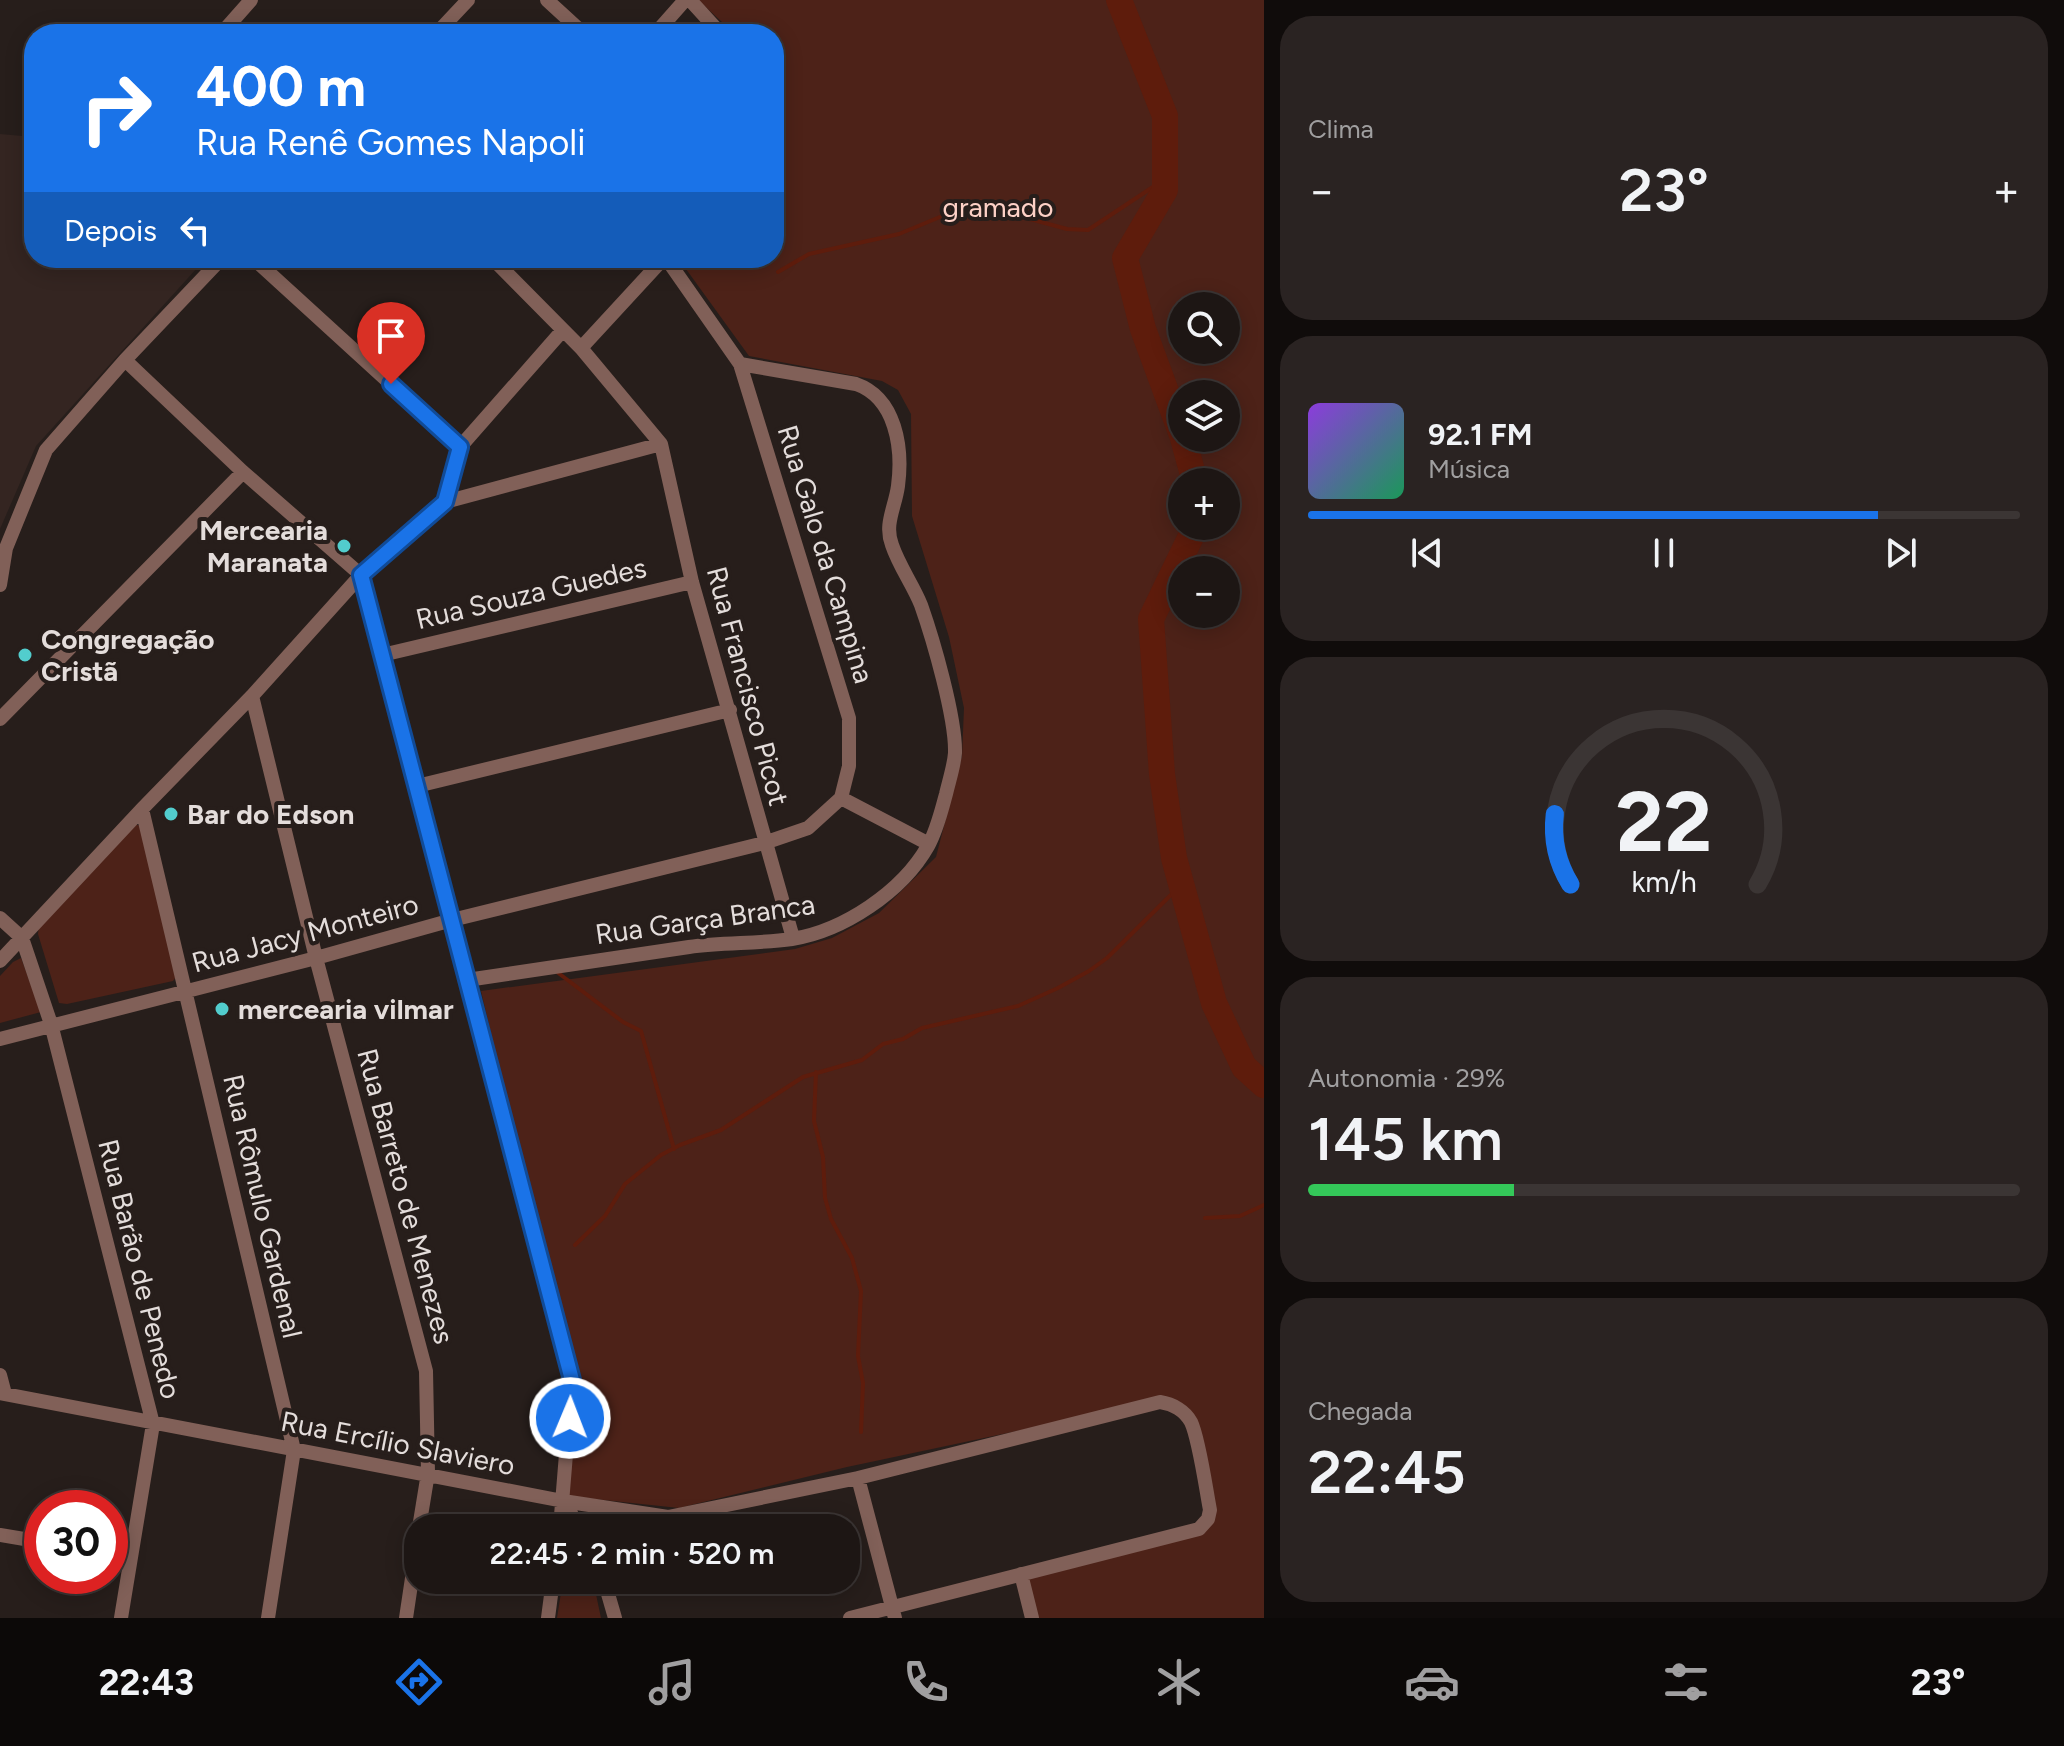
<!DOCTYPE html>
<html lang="pt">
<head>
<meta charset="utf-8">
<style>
  body { margin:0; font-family:Figtree,sans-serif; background:#2a2322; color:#f1f3f6; height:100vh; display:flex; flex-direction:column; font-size:30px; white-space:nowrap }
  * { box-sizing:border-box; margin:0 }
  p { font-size:26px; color:#a09fa0 }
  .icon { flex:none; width:44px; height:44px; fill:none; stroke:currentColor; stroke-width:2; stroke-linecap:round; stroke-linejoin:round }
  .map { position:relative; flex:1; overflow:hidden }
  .side { display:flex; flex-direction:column; gap:16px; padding:16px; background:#100c0b; width:800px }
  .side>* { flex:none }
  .banner { position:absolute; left:24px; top:24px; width:760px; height:244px; border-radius:32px; box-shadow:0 4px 20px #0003,0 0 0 2px #3b3534; background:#1a73e8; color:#fff; overflow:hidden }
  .buttons { position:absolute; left:1168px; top:292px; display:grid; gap:16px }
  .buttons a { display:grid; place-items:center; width:72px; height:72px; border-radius:50%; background:#1d1614; box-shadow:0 4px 20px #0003,0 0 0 2px #3b3534; font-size:40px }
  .speed { position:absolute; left:24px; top:1490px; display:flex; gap:16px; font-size:40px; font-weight:700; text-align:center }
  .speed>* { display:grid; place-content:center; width:104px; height:104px; border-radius:50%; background:#1d1614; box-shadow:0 4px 20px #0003,0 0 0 2px #3b3534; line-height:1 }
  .speed .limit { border:12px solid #d22; background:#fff; color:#111 }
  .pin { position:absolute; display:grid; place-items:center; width:68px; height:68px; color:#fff; margin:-82px -34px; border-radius:50% 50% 50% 0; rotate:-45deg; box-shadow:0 0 8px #0007 }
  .pin .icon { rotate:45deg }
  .me { position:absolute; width:88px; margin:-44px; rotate:1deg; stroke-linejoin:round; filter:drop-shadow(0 0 6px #0008) }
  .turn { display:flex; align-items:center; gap:28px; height:168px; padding:0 40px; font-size:36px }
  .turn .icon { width:104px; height:104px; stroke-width:2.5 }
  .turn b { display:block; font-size:56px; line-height:68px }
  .then { display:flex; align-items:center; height:76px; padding:0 40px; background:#0003; gap:16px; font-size:30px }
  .big { font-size:60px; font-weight:600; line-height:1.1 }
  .side .widget { flex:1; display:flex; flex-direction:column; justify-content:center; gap:12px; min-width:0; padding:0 28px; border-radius:32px; background:#2a2322 }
  .side .dial { align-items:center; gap:0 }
  .dial svg { height:208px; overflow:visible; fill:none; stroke:#3b3534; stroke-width:7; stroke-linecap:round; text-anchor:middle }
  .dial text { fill:#f1f3f6; stroke:none }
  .song { display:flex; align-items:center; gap:24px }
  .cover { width:96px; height:96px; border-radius:12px; background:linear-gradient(135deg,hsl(270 70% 55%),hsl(150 70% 35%)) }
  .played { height:8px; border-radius:4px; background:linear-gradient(90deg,#1a73e8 80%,#3b3534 80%) }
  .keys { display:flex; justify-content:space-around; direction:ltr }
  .heat { display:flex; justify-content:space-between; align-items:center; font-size:44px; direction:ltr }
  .charge { height:12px; border-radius:6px; background:linear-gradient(90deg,#34c759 29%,#3b3534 0) }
  .trip { position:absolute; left:404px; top:1514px; width:456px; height:80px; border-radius:32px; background:#1d1614; box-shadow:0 4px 20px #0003,0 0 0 2px #3b3534; font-weight:600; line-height:80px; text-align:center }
  .dock { display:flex; height:128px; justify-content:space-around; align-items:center; background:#0c0908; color:#a09fa0 }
  .dock .icon { width:56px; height:56px }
  .dock .current { color:#1a73e8 }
  .dock b { font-size:36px; color:#f1f3f6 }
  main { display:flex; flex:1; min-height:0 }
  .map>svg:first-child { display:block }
</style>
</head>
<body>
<main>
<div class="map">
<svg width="1264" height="1618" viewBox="0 0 1264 1618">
  <rect width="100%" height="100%" fill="#271e1b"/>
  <path fill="#342521" d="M0,134L34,137V258H206L36,446L0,529Z"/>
  <path fill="#4d2218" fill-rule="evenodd" d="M698,0H1264V1618H1033L1022,1574L1208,1522L1192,1421L1158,1401L847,1467L679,1508L566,1496L573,1379L481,991L795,949L832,938L879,913L936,857L962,756L964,708L949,637L912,516L911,414L898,390L882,381L749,356L678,258H774V34H735ZM1182,306H1226V350H1182ZM1182,394H1226V438H1182ZM1182,482H1226V526H1182ZM1182,570H1226V614H1182Z
    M135,824L140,826L177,976L173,981L67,1004L59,1003L38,934L39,926Z
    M21,958L41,1012L0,1023V976L13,962Z
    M563,1580H593L601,1618H557Z"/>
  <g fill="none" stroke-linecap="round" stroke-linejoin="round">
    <path stroke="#5e1c0c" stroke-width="4" d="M778,272L809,254L899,234L964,207L1000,211L1067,229L1088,230L1165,179
      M557,972L623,1022L641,1031L674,1149
      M816,1072L814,1121L823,1157L825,1198L831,1219L852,1258L861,1291L858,1356L863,1383L861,1432
      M1205,1218L1240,1216L1264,1205
      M575,1245L605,1216L625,1184L661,1155L680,1145L721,1130L803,1077L862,1060L883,1044L903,1039L922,1028L1018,1006L1058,988L1089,971L1107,958L1181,885"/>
    <path stroke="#5e1c0c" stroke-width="26" d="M1119,0L1165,116V190L1125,258L1143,329L1182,435
      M1183,438L1195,482
      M1196,526L1151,619L1162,774L1174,858L1214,1003L1244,1067L1264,1085"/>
    <path stroke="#816058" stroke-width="14" d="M547,0L584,34
      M690,0L721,34
      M221,34L251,0
      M436,34L468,0
      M655,34L685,0
      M253,258L460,447
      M492,258L581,348L661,444L692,582L793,938
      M581,348L664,258
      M125,360L243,472L361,575L572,1380L560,1528
      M445,502L460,447L563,330
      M0,585L6,548L46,450L125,360L222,258
      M382,655L692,582
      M252,696L316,958L426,1371L428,1473L419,1528
      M0,719L243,472
      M417,786L730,710
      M841,798L929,844
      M142,809L294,1450L268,1618
      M0,918L22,938L51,1024L153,1424L121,1618
      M0,961L142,809L252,696L361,575L445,502L661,444
      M467,980C541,969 615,958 689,947C723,942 758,944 792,939C843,931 902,892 928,846C937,830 941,812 946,794C949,781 954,766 955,753C956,718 933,639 921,605C913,585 899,566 892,545C884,524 895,508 898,486C903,448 896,398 856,384L740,364
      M0,1039L316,958L452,920L764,843L808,828L841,798L849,766V718L740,364L666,258
      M0,1375L5,1394
      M0,1393L563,1501L668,1517L858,1478L1160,1402C1173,1404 1185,1411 1191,1422C1199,1439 1206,1489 1210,1510L1208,1519L1199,1529L850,1618
      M858,1478L895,1618
      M563,1501L580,1528
      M644,1528L668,1517
      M0,1535L42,1542
      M110,1554L130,1558
      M1021,1574L1032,1618
      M604,1580L615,1618
      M406,1618L418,1538
      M548,1618L553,1580"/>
  </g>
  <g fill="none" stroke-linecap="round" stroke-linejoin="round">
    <g stroke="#114b97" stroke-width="20">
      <path id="route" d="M391,384L460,447L445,502L361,575L572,1380L570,1418"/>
    </g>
    <use href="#route" stroke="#1a73e8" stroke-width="14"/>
  </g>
  <g fill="#52cdcd" stroke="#271e1b" stroke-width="3">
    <circle cx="344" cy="546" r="8"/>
    <circle cx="25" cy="655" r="8"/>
    <circle cx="171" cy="814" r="8"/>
    <circle cx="222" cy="1009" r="8"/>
  </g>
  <g text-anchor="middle" stroke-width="8" stroke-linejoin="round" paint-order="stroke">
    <g font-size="28" fill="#fdd1c6" stroke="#271e1b">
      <text x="998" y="217">gramado</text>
    </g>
    <g font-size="28" font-weight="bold" fill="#e4dddb" stroke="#271e1b" text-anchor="start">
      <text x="328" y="540" text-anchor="end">Mercearia<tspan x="328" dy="32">Maranata</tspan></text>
      <text x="41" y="649">Congregação<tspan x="41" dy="32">Cristã</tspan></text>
      <text x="187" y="824">Bar do Edson</text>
      <text x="238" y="1019">mercearia vilmar</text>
    </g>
    <g font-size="28" fill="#e4dddb" stroke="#271e1b">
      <text transform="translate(826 554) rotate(73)" y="10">Rua Galo da Campina</text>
      <text transform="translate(531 593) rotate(-13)" y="10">Rua Souza Guedes</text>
      <text transform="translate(748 686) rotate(75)" y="10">Rua Francisco Picot</text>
      <text transform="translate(705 919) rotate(-8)" y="10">Rua Garça Branca</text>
      <text transform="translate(305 933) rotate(-15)" y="10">Rua Jacy Monteiro</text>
      <text transform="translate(406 1196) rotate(75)" y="10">Rua Barreto de Menezes</text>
      <text transform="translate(263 1206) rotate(77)" y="10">Rua Rômulo Gardenal</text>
      <text transform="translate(140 1269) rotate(76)" y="10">Rua Barão de Penedo</text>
      <text transform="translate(398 1443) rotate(11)" y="10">Rua Ercílio Slaviero</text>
    </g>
  </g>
</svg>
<div class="buttons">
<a><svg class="icon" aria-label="search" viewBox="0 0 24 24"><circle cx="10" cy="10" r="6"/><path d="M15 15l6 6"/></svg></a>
<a><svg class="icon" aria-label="layers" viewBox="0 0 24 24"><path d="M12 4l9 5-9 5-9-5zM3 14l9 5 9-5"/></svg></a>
<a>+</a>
<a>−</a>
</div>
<div class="speed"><div class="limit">30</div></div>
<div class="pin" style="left:391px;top:384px;background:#d93025"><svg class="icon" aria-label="arrive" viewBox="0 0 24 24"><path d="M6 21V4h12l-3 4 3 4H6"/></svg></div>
<svg class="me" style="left:570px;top:1418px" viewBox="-20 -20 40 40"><circle r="17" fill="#1a73e8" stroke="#fff" stroke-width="3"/><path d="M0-11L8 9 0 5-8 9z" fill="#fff"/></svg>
<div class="trip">22:45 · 2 min · 520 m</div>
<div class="banner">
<div class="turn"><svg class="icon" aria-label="right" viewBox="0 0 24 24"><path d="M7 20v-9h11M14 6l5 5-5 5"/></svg><div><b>400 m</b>Rua Renê Gomes Napoli</div></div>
<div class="then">Depois<svg class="icon" aria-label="left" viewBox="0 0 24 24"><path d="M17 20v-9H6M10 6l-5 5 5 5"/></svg></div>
</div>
</div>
<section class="side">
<div class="widget"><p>Clima</p>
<div class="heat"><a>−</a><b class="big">23°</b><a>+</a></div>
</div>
<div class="widget">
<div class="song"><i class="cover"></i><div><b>92.1 FM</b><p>Música</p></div></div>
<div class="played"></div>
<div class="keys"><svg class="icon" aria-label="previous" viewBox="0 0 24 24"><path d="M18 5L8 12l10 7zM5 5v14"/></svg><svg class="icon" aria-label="pause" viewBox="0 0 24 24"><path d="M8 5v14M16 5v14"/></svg><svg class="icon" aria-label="next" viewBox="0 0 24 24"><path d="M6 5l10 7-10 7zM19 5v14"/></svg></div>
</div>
<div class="widget dial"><svg viewBox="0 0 100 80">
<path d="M14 69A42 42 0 1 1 86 69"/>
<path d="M14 69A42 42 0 0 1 8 42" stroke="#1a73e8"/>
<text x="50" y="56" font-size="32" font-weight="700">22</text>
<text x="50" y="72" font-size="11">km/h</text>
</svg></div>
<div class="widget"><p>Autonomia · 29%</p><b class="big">145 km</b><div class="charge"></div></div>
<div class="widget"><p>Chegada</p><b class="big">22:45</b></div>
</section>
</main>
<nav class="dock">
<b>22:43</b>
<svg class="icon current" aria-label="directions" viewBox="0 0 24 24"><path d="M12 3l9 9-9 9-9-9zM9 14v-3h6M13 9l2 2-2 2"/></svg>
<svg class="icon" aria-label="music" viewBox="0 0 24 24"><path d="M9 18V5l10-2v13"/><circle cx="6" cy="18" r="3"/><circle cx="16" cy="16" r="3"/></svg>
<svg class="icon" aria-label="phone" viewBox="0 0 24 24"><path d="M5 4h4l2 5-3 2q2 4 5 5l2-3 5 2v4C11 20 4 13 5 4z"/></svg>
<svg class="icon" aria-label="climate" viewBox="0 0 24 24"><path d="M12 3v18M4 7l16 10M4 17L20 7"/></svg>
<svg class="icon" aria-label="car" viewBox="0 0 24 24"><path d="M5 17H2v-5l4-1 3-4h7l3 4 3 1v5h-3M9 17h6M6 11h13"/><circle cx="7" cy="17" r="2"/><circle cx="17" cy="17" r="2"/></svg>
<svg class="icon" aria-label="filters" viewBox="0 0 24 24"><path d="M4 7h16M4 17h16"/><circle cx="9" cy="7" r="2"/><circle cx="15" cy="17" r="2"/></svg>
<b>23°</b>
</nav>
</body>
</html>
